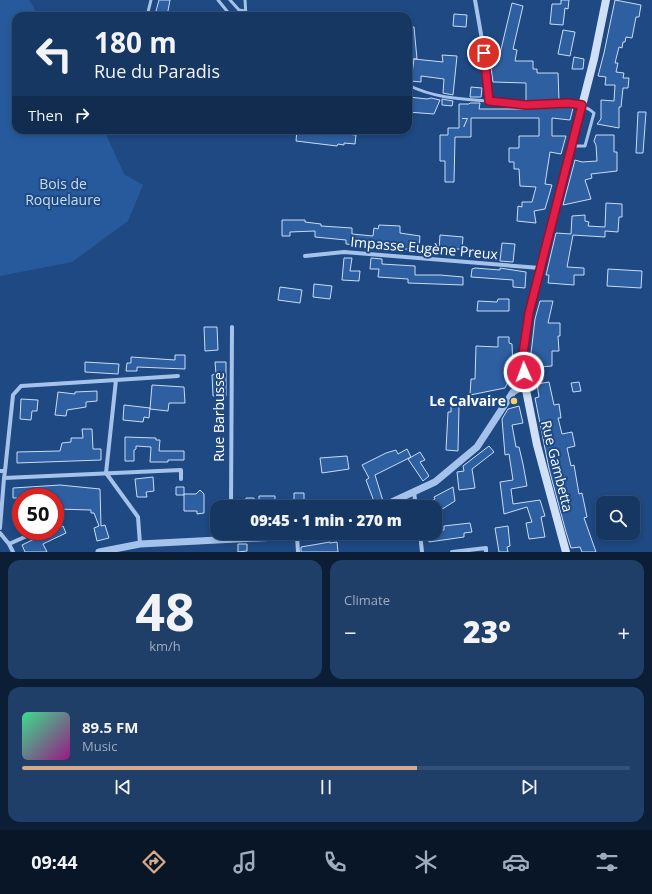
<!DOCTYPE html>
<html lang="en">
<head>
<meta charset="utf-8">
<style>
  body { margin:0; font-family:"Open Sans",sans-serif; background:#1f3f68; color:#f1f3f6; height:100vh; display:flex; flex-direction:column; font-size:15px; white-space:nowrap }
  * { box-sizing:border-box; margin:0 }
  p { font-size:13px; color:#9eacbe }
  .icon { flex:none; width:22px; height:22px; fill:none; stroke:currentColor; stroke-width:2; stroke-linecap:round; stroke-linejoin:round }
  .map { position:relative; height:552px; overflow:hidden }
  .details { display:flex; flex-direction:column; gap:8px; padding:8px; background:#0c1e36; flex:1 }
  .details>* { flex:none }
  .guide { position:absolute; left:12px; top:12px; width:400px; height:122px; border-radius:12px; box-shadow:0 2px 6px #0003,0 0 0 1px #355177; background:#163762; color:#f1f3f6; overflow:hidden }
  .tools { position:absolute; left:596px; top:496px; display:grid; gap:8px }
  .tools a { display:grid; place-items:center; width:44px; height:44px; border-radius:8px; background:#163762; box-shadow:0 2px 6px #0003,0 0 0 1px #355177; font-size:20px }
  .speed { position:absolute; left:12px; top:488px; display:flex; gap:8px; font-size:20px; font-weight:700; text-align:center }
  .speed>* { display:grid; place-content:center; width:52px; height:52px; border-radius:50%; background:#163762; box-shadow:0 2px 6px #0003,0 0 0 1px #355177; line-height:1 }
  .speed .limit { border:6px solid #d22; background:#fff; color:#111 }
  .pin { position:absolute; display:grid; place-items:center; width:34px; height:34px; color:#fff; margin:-17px; border:2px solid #fff; border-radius:50%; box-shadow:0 1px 4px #0007 }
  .me { position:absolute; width:44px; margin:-22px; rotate:358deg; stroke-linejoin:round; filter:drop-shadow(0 0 3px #0008) }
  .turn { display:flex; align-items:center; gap:14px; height:84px; padding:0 16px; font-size:18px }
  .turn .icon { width:52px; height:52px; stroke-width:2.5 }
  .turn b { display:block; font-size:28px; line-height:34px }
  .then { display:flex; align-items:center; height:38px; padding:0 16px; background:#0003; gap:8px; font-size:15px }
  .big { font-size:30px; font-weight:800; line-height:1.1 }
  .details .card { flex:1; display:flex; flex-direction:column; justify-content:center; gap:6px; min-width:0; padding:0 14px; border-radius:12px; background:#1f3f68 }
  .details .dial { align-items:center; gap:0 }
  .dial b { font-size:52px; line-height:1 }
  .song { display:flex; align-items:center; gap:12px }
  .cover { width:48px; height:48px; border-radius:6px; background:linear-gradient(135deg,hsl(150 70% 55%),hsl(310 70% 35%)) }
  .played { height:4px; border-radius:2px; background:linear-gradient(90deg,#d6ab8b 65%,#355177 65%) }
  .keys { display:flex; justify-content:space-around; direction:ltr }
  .heat { display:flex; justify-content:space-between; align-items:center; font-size:22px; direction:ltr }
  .details .tiles { flex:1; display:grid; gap:8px; grid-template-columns:1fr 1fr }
  .card:last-child { grid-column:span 2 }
  .trip { position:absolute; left:210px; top:500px; width:232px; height:40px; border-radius:12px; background:#163762; box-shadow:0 2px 6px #0003,0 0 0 1px #355177; font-weight:800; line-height:40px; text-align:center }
  .dock { display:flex; height:64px; justify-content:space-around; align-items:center; background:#091627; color:#9eacbe }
  .dock .icon { width:28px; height:28px }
  .dock .on { color:#d6ab8b }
  .dock b { font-size:18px; color:#f1f3f6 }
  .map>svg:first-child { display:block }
</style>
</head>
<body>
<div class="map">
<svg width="652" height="552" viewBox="0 0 652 552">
  <rect width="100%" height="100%" fill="#1e4983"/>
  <path fill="#275a9c" d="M0,0H29L39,16H16V130H104L124,174L143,185L128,221L72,262L0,276Z"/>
  <path fill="#2d5fa1" stroke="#c9ddf7" d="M159,0H170L167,16H157L156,11Z
    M561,0H569L568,9L565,8L563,25L550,24L552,4H561Z
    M615,0L641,5L639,17H636L632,38L626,37L625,42H623L622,48L619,47L615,63H618L616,72L624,73L623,78H629L628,88H623L621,107H619V128L597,124L601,119V100L614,101L615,85H605L606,77L598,76L604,53Z
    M512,3L523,6L513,49L517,50L515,61H533V69H537V73H558L559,100L526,102V83L493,82L491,68L492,61L498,62Z
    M454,14L467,15L466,27L453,26Z
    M410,27H414L417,59H408Z
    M563,30L575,32L570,56L558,54Z
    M442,55L457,56L453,95L443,93L444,79L421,76V82L411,81L414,59L443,62Z
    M574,57L584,59L583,69H572Z
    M471,87L482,88L481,97H470Z
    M409,97L427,99L431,98L440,100L434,114L408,112Z
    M442,99L453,101L452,106L442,105Z
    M470,103H480L479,109H524L562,106L573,108L570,120L552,118V136H566L561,154L550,152L545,184L552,185L545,209L534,211L536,223L517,221L518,206L522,207V202H532L536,187L520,186L519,169H514V162H509V148H519V136H539V118H471V137H455L454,182H445V161H440V135H448V128H459V104H469Z
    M638,112H646L643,153H636Z
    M297,130H345V134L356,135L355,144L344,143V145L338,144L337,146L296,141Z
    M596,135H614V152H617V171L591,174L592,178L585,180L591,199L563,205L575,160L582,162L597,161L596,145L594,141Z
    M606,203L622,204V217H619L618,232L605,231V237L573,235L567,267L584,268V275H574V285L548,283L549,275H546L556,233L571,234L572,216L585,215V221L589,222L588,226L605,227Z
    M282,220H305V222L321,224V226L352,228V234L373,236L374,228L378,229L379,225L400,226V233L420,236L419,248L417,250L346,244V240L315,237V231L290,232V236H282Z
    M440,235L463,237L462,249H439Z
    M502,243L515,244L513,262L500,261Z
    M344,258H352L350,271H360L359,281L342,280Z
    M371,258L382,259V264L415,266V275H440L463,277V285L408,283V279L378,277L379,269H370Z
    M475,268L500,270V268L526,272L525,288L513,287V280L471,277L472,269Z
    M608,269L642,271L641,288L607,286Z
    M314,284L332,286L330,299L313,297Z
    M280,287L302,290L300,303L278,300Z
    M498,299H509V311H477L478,301L497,302Z
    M540,301H553L548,323H560V336H558L559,351H552V366L539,367L541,381L532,383L530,362L535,319Z
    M204,327H217L218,350L205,351Z
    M498,337H509V343L512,344L513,368L507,384L505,388L470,395L471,379H475L476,346L498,347Z
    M175,355H185V369L137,367V371H126L127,363H131V357L175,360Z
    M85,362L119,364L118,374L85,372Z
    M215,362H226V396H213L212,375L216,374Z
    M549,382L554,405L559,404L561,418H558L562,434L572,432L575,446L567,448L571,466L574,465L579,494L582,493L587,517L584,518L596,552H582L580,547L571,548L566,532L549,469L535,398L539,397L537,384Z
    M579,382L581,391L573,392L571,383Z
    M152,385L184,387L185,403H169L168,411L150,409Z
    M97,391V401L86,402V407L67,410L66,416L55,415L58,392L75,394V392Z
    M21,399L38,400L37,411H32L31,420L20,419Z
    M124,405L150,408L149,418L144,417L143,422L123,420Z
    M451,406H459L458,451L446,450L448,412H451Z
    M519,406L523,423L512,425L516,447H519L523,464L527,486L511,489L513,504L540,500L545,516L541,517L545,537L529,539L526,523L532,522L527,507L504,514L500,482L513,480L509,454L505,455L502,419L508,409Z
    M82,429H92L93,449H101V460L17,463V452L60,451L62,443L71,442V438H83Z
    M125,437L156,438V440H160L159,451H184V460H168V462H150L151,447L136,446V449L134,450V461H125Z
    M489,446L494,452L472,469L475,488L459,490L457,472L464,471L463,466Z
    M407,449L411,457L375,475L383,501L375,504L366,480L369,478L362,465L386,453L396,450L398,454Z
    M420,452L425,460L420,462L429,476L423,481L408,459Z
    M347,456L349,469L322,473L320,458Z
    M153,477L154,491L146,492L147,497H137L135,479Z
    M60,485L100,489L101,526L105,525L109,538L97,541L94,528L99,526L94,513H91V510L55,509V497L13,498V488Z
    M176,487H184V495H176Z
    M453,487L455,501L436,513L435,507H432L429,502L435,499L434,497Z
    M200,490L204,494V513L197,514V511H184V494H196Z
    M294,493H304V499L308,507H294Z
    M259,496H275V504L259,505Z
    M246,498H254V507H246Z
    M470,523L472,532L464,533V537L429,542L428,533H435V531L444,530V526Z
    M63,526L66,533L43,544L47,552H25L22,545L51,531H55V529Z
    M508,526L510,546L507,547L508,552H499L495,528Z
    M330,542V543L337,542L338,552H301V547Z
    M238,544H247V551L238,552Z"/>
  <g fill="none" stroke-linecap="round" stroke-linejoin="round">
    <path stroke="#a5c3ea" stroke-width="3" d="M218,0L231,16
      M230,0L239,10L245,11
      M245,0L246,16
      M147,16L151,0
      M408,85C434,98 460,99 489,101C501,102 513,105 526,105C548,106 576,96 594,113L585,146H573"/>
    <path stroke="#a5c3ea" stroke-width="4" d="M475,0L487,68L489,101
      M305,256L344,252L540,268
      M0,471H5L13,395L21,386L116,380
      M5,471L4,478L181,470V479
      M414,492L416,507
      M231,507L232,327
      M55,523H56
      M0,528L4,478
      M0,533L9,544L13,552
      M420,533L422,552
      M297,536L298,552
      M231,539V533
      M9,544L38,531
      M140,544L138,517L106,473L116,380L178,376
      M452,552L486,548V552"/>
    <path stroke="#a5c3ea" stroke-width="7" d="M381,507L435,482L477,447L513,392L525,385
      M99,552L140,544L297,536L308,533"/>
    <path stroke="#d0e1f7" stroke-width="8" d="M566,552L537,445L525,385L523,354L529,313L594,59L606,0"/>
  </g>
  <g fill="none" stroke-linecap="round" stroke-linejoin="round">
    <g stroke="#92132f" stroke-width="10">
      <path id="route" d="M484,53L489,101L526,105L568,103L582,105L529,313L523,354L524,372"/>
    </g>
    <use href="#route" stroke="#e11d48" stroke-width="7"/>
  </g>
  <circle fill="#f9d064" stroke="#1e4983" stroke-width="1.5" cx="514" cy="401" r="4"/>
  <g text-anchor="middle" stroke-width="4" stroke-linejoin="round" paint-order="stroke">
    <g font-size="12" fill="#cad7e8">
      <text x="465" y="127">7</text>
    </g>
    <g font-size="14" fill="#c9ddf7" stroke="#1e4983">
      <text x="63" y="189">Bois de<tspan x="63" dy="16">Roquelaure</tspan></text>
    </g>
    <g font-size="14" fill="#fff" stroke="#1e4983">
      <text transform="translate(424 248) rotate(5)" y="5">Impasse Eugène Preux</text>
      <text transform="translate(219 417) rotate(-90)" y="5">Rue Barbusse</text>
      <text transform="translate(557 466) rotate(76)" y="5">Rue Gambetta</text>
    </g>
    <g font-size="14" font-weight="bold" fill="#fff" stroke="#1e4983" text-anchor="end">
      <text x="506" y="406">Le Calvaire</text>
    </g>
  </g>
</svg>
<div class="tools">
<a><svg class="icon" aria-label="search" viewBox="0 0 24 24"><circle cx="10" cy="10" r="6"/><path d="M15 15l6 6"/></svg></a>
</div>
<div class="speed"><div class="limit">50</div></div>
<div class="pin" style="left:484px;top:53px;background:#d93025"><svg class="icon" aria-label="arrive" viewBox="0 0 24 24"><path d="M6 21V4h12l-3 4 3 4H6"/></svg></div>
<svg class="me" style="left:524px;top:372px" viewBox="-20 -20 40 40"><circle r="17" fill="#e11d48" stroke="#fff" stroke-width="3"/><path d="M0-11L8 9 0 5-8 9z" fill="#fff"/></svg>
<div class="trip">09:45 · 1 min · 270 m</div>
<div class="guide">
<div class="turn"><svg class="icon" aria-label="left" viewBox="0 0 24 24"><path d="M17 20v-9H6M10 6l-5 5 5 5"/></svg><div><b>180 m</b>Rue du Paradis</div></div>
<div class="then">Then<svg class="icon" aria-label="right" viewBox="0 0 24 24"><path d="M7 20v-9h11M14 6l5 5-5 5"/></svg></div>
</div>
</div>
<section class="details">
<div class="tiles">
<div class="card dial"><b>48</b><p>km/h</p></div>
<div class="card"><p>Climate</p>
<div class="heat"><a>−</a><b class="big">23°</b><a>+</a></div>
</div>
<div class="card">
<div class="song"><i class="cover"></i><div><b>89.5 FM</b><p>Music</p></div></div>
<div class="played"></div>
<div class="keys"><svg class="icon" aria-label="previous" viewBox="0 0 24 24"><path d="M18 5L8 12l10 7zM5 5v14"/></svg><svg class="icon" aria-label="pause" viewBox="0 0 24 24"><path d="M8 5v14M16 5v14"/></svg><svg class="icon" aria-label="next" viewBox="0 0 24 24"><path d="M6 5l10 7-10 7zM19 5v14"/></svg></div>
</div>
</div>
</section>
<nav class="dock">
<b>09:44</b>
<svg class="icon on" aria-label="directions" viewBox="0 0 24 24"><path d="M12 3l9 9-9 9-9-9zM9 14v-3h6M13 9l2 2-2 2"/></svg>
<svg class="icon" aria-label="music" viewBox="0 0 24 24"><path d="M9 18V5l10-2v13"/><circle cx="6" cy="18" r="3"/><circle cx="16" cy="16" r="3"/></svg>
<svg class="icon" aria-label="phone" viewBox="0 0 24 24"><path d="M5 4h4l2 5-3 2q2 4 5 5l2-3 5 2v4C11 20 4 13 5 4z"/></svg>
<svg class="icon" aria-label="climate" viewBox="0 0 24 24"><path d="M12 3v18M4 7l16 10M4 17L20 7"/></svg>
<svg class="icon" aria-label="car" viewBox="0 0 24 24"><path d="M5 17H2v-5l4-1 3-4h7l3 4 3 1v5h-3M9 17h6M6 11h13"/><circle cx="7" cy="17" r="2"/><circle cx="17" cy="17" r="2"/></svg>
<svg class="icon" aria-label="filters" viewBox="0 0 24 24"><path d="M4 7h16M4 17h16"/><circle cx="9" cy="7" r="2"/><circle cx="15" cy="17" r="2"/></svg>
</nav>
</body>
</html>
